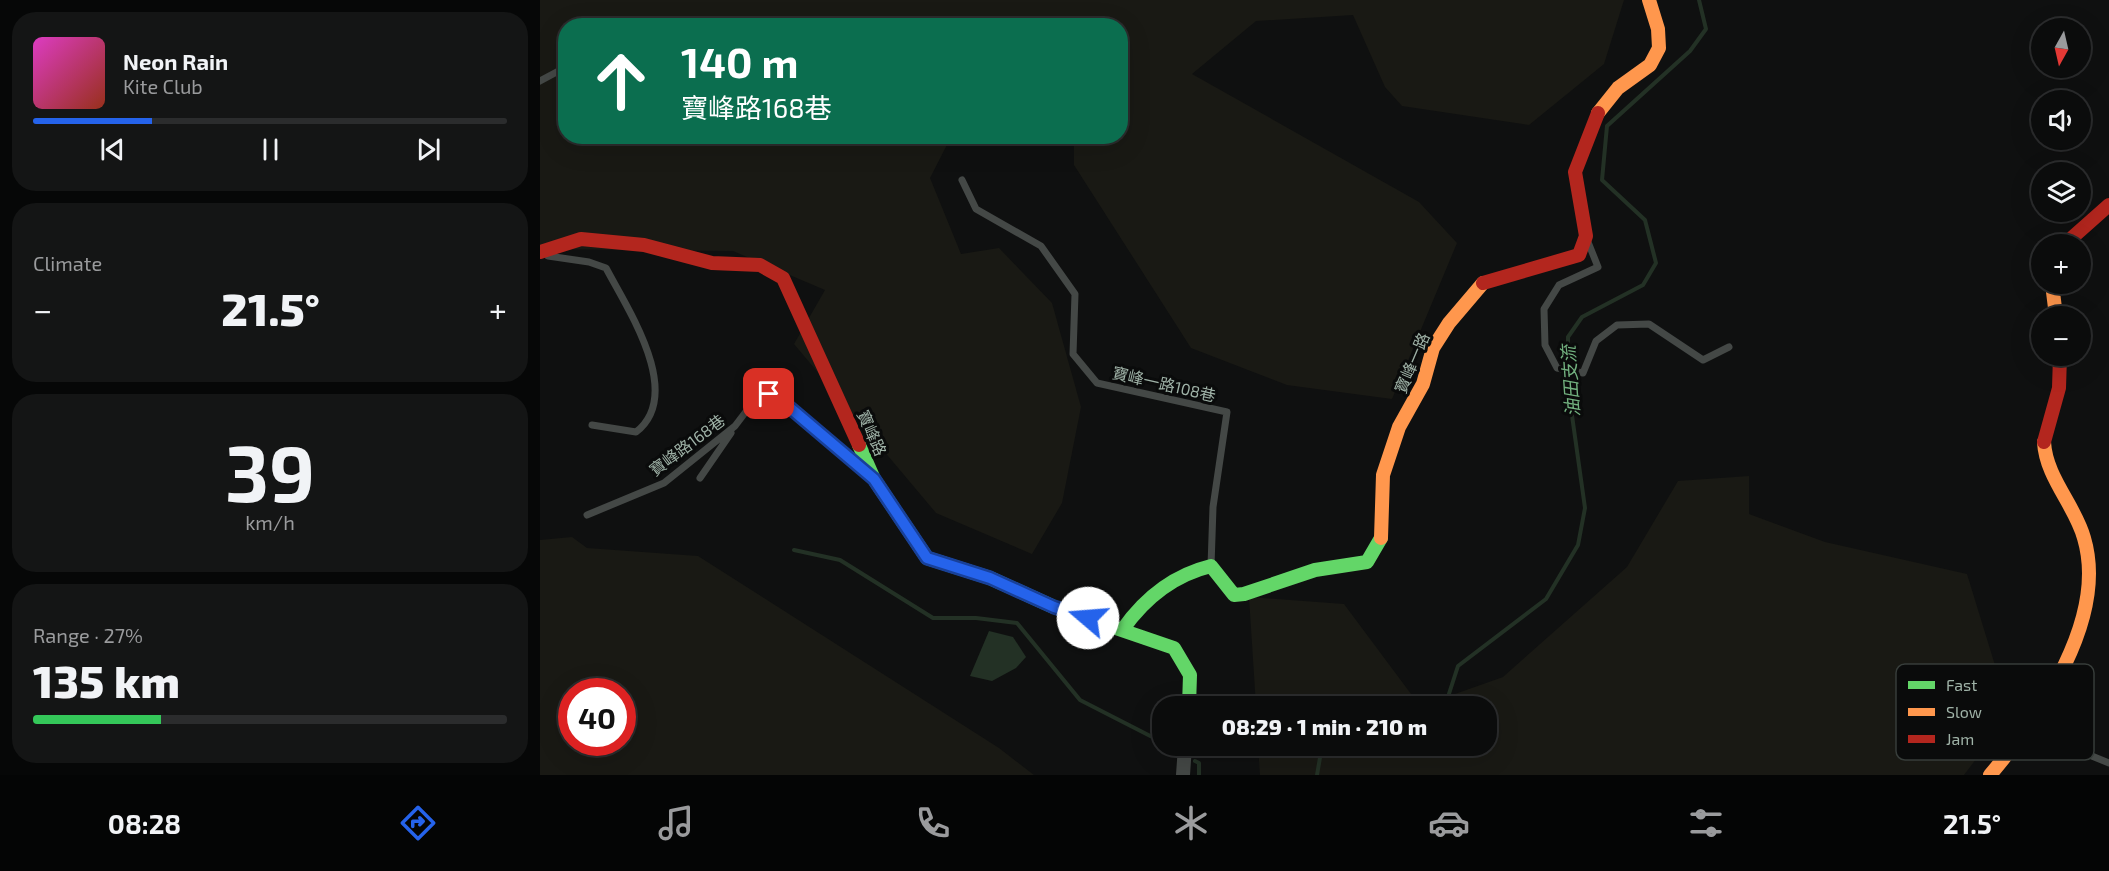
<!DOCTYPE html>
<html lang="en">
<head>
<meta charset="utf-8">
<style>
  body { margin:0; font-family:"Exo 2","Noto Sans TC",sans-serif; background:#141515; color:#f1f3f6; height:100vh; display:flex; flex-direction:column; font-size:22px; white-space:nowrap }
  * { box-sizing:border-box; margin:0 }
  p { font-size:20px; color:#9a9b9d }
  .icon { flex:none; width:33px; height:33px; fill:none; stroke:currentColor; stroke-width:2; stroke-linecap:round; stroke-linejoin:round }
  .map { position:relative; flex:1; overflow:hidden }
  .details { display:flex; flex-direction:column; gap:12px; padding:12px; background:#060707; width:540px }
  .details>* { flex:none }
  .guide { position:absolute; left:18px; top:18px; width:570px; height:126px; border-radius:24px; box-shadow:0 6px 24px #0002,0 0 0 2px #2b2c2d; background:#0b6e4f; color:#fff; overflow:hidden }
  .needle { width:39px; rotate:188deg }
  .tools { position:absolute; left:1491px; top:18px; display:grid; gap:12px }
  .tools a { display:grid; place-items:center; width:60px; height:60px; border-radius:50%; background:#0b0c0c; box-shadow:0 6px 24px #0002,0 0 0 2px #2b2c2d; font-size:30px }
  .speed { position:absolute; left:18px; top:678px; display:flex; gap:12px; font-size:30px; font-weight:700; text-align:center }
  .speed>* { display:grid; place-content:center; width:78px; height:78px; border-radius:50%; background:#0b0c0c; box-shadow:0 6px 24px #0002,0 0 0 2px #2b2c2d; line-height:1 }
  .speed .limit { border:9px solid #d22; background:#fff; color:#111 }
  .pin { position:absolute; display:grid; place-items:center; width:51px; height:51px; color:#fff; margin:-26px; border-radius:12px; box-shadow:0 3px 9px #0006 }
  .me { position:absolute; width:66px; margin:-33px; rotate:288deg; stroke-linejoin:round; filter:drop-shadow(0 0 4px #0008) }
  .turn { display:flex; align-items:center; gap:21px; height:126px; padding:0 24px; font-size:27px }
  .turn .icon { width:78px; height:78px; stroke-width:2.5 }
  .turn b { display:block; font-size:42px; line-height:51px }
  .big { font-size:45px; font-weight:800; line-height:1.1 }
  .details .widget { flex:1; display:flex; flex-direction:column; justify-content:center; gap:9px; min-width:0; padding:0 21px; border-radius:24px; background:#141515 }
  .details .dial { align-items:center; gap:0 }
  .dial b { font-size:78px; line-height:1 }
  .song { display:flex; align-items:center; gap:18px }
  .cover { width:72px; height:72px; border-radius:9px; background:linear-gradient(135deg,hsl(310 70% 55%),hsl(10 70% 35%)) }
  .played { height:6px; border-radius:3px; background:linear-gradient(90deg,#2563eb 25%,#2b2c2d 25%) }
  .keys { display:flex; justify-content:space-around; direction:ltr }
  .heat { display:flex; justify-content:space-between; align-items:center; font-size:33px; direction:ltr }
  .charge { height:9px; border-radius:4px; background:linear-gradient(90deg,#34c759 27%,#2b2c2d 0) }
  .trip { position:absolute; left:612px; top:696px; width:345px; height:60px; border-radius:24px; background:#0b0c0c; box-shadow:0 6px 24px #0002,0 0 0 2px #2b2c2d; font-weight:800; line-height:60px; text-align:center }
  .tab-bar { display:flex; height:96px; justify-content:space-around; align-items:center; background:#040505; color:#9a9b9d }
  .tab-bar .icon { width:42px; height:42px }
  .tab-bar .current { color:#2563eb }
  .tab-bar b { font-size:27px; color:#f1f3f6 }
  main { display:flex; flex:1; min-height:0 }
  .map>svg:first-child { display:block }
</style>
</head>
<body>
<main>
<section class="details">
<div class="widget">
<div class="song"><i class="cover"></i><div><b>Neon Rain</b><p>Kite Club</p></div></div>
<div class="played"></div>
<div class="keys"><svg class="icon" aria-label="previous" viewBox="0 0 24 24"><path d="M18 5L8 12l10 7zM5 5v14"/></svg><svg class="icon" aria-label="pause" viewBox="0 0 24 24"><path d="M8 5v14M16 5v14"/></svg><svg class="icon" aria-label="next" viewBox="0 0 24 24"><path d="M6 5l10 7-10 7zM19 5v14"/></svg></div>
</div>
<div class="widget"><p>Climate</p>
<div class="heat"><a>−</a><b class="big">21.5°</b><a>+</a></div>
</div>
<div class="widget dial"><b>39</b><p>km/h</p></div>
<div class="widget"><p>Range · 27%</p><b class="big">135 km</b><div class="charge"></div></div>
</section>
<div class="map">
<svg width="1569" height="775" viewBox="0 0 1569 775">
  <rect width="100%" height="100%" fill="#0f1010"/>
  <path fill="#191914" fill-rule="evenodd" d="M0,0H1084L1064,64L989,125L862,106L845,87L813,15L716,21L652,74L879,202L917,243L852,399L747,385L651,348L534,165V137L580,136V26H26V136L411,137L390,178L421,254L459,248L512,303L541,407L522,503L492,554L396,513L254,344L285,290L193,251L0,249Z
    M1209,476V514L1285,542L1427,574L1470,714L1424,775H720L718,746H946V706H881L963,677L1087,567L1138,481Z
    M32,537L47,548L158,556L459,748L494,775H0V540ZM32,692H82V742H32Z
    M709,597L804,604L880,706H716Z"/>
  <path fill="#233125" d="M449,631L473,637L486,657L476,668L452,681L430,676Z"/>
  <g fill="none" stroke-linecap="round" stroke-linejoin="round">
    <path stroke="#233125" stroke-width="4" d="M254,550L300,560L393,618H436L477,623L540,700L622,742
      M905,706L918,666L1006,599L1038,545L1045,508L1028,387V337L1042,317L1103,285L1116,263L1105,220L1062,180L1067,126L1150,51L1166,29L1159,0
      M628,746L634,749
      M655,761L659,763V775
      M777,775L782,746"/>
    <path stroke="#444846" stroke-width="7" d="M0,81L26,67
      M422,180L436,209L501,246L535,294L533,354L557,383L687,412L673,507L671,566
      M1048,242L1058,267L1019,285L1004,309L1005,345L1017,368L1043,373L1056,341L1077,325L1109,324L1163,360L1189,347
      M8,256L49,262L66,268C87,308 145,394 96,432L52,425
      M160,478L191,433
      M47,515L124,483L195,426L214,401L229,394L242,401L323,470
      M1488,730L1569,763"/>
    <path stroke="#444846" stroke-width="14" d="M643,775L645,746"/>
    <path stroke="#63d668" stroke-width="14" d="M319,445L334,479L387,558L450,578L514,607L634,648L650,675L649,706
      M583,629C605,598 634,575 671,566L694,595L704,594L775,570L827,562L841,538"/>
    <path stroke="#ff974d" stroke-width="14" d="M1058,113L1078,88L1110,65L1119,48L1118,29L1109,0
      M1512,284L1516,316
      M841,538L843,475L859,427L883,384L893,348L909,323L943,283
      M1450,775C1500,716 1568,619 1544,538C1535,505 1506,478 1504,442"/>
    <path stroke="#b3261e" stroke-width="14" d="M1525,244L1569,205
      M0,252L41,239L104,245L172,263L220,265L243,278L319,445
      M943,283L1039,255L1046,236L1035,172L1058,113
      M1504,442L1519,388L1520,356"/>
  </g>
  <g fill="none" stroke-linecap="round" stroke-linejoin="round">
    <g stroke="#184099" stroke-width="15">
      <path id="route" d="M229,394L242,401L334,479L387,558L450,578L514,607L548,618"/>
    </g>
    <use href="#route" stroke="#2563eb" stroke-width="10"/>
  </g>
  <g text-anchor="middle" stroke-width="6" stroke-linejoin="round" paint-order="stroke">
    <g font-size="16" fill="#9fb2a7" stroke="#0a0b0b">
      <text transform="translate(872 363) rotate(-67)" y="6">寶峰一路</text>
      <text transform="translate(624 384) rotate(13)" y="6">寶峰一路108巷</text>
      <text transform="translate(332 433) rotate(66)" y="6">寶峰路</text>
      <text transform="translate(147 445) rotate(-37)" y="6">寶峰路168巷</text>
    </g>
    <g font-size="18" font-style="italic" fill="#72b17f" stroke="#0a0b0b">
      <text transform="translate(1031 381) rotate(-94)" y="6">油田支流</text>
    </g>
  </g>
  <rect x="1356" y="664" width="198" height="96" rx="9" fill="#0a0b0b" stroke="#373d3a" stroke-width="1.5"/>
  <rect x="1368" y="681" width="27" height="8" fill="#63d668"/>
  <rect x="1368" y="708" width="27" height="8" fill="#ff974d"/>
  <rect x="1368" y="735" width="27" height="8" fill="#b3261e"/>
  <g font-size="16" fill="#9fb2a7">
    <text x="1406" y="691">Fast</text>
    <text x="1406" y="718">Slow</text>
    <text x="1406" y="745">Jam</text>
  </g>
</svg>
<div class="tools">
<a><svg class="needle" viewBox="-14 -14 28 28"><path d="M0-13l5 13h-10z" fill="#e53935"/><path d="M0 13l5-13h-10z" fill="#9a9b9d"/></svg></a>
<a><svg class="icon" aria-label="sound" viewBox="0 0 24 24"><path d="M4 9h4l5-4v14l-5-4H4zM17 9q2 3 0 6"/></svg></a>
<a><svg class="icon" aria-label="layers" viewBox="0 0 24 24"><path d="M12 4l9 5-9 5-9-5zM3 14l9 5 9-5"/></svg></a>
<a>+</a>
<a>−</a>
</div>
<div class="speed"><div class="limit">40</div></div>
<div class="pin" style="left:229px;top:394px;background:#d93025"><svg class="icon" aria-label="arrive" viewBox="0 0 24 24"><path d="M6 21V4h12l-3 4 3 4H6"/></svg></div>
<svg class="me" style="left:548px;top:618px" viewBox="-20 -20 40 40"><circle r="19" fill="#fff"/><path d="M0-13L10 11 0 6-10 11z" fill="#2563eb"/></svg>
<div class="trip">08:29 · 1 min · 210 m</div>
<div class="guide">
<div class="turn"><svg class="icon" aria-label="ahead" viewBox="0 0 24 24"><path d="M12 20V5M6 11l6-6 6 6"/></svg><div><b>140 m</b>寶峰路168巷</div></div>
</div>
</div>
</main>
<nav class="tab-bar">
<b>08:28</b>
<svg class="icon current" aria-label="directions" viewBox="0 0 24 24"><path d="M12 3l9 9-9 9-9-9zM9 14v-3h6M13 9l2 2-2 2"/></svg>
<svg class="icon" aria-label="music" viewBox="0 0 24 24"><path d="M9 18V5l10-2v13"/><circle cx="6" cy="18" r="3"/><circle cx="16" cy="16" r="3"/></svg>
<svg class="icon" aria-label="phone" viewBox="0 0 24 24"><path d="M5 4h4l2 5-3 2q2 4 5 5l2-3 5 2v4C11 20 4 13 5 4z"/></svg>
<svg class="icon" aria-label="climate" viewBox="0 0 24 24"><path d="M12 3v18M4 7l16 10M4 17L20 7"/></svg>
<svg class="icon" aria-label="car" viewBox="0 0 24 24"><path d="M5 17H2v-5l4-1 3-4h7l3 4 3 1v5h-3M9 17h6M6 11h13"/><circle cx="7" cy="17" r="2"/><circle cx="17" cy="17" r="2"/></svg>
<svg class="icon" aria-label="filters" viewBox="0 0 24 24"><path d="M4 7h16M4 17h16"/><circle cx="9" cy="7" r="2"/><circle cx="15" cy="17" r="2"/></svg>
<b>21.5°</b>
</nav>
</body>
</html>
